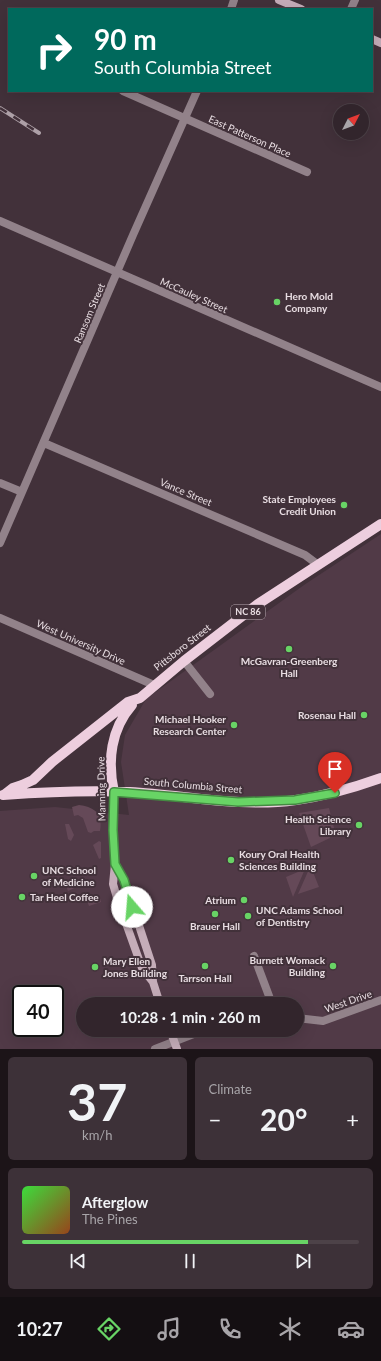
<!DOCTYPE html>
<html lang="en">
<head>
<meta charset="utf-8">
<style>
  body { margin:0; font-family:Lato,sans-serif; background:#3d3138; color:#f1f3f6; height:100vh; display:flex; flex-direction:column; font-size:15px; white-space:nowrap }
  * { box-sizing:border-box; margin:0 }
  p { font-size:13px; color:#a8a5a9 }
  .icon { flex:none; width:22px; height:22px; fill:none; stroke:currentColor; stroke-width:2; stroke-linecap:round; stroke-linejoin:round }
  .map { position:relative; height:1049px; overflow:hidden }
  .sheet { display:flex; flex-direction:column; gap:8px; padding:8px; background:#1c1418; flex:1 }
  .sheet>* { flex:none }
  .banner { position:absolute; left:8px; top:8px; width:365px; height:84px; border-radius:0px; box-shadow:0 4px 16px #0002,0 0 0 1px #4d4248; background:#00695c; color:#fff; overflow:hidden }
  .needle { width:26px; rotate:48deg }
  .buttons { position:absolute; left:333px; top:104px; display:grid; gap:8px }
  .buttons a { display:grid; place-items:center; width:36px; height:36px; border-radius:50%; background:#32252c; box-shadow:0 4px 16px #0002,0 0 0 1px #4d4248; font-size:20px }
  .speed { position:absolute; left:12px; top:985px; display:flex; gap:8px; font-size:20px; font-weight:700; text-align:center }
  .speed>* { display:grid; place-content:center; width:52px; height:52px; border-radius:50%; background:#32252c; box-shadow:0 4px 16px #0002,0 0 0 1px #4d4248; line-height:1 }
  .speed .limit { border:2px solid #111; border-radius:6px; background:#fff; color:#111 }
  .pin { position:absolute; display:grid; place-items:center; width:34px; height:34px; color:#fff; margin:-41px -17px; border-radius:50% 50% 50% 0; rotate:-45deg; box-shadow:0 0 4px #0007 }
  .pin .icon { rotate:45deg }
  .me { position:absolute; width:44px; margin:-22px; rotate:342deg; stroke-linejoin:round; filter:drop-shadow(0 0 3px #0008) }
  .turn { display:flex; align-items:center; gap:14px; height:84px; padding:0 20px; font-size:18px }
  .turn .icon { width:52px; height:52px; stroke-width:2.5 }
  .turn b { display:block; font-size:28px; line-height:34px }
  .big { font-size:30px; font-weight:700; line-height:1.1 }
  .sheet .tile { flex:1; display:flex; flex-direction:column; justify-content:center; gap:6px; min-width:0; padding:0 14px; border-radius:6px; background:#3d3138 }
  .sheet .dial { align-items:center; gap:0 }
  .dial b { font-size:52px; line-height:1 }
  .song { display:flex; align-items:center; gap:12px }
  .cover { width:48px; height:48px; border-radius:6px; background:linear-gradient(135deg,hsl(120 70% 55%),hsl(20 70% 35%)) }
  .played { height:4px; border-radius:2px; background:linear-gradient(90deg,#68d465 85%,#4d4248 85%) }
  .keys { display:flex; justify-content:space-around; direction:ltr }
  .heat { display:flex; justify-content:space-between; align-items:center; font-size:22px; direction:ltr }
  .sheet .tiles { flex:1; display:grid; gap:8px; grid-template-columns:1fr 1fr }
  .tile:last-child { grid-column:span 2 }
  .trip { position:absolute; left:76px; top:997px; width:228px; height:40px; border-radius:20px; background:#32252c; box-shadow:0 4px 16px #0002,0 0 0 1px #4d4248; font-weight:700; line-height:40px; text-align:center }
  .menu { display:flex; height:64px; justify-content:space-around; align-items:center; background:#140f12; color:#a8a5a9 }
  .menu .icon { width:28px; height:28px }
  .menu .active { color:#68d465 }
  .menu b { font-size:18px; color:#f1f3f6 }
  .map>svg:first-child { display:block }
</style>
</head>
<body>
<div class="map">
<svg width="381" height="1049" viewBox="0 0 381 1049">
  <rect width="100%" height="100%" fill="#42313a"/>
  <path fill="#513a47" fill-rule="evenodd" d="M381,534V1049H0V811L55,807L129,815L121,762L125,735L146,699L304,585ZM21,994H55V1028H21ZM83,1004H297V1030H83Z"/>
  <path fill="#654958" d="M79,805C95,807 103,814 100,831H94L91,833L88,832L83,818L78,815L74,816L72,807Z
    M329,808L335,832L329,834L330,838L311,847L299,813Z
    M65,824H69L74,835L71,841L68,839Z
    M99,841L101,842V858L99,859L93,845Z
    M70,865L74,870L68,876L65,872L61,874L59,869Z
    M310,867H311L319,887L298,894Z
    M305,869L293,897L286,877Z
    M70,881H76L81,885L68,891L66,886L70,885Z
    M100,897L101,902L89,906L87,901Z"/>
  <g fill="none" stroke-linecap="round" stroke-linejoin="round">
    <path stroke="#92828a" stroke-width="8" d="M231,9L234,0
      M351,9L355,0
      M123,91L307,172
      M0,221L381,387
      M44,443L305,555L317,564
      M0,483L22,492
      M0,543L133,235L197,91
      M0,618L154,685
      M184,661L210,694
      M254,956L272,1004
      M297,1018L323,1021L381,1000
      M155,1049L204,1030"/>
    <path stroke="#c5adb9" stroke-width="8" d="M279,0L301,9
      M372,39L381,43
      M114,792L113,830L115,864L113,884L118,901L142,968L153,982L160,1004
      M115,864L124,880L152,965L153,982
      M170,1030L177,1049"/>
    <path stroke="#edcede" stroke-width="10" d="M114,792C107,761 111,729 132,705
      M3,795C45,792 87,790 130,792C185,795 241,808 296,800C325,796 353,788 381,778
      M4,795L13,788L22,785L33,780L52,762L128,702L140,698L184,661L258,604L381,524"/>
    <g stroke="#ada0a7" stroke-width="4">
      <path id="rail" d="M0,108L39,133"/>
    </g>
    <use href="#rail" stroke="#42313a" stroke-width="2.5" stroke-dasharray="8" stroke-linecap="butt"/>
  </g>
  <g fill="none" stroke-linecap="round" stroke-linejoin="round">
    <g stroke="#448a42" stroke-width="10">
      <path id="route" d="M132,907L124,880L115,864L113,830L114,792L238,802L295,800L335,793"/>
    </g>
    <use href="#route" stroke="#68d465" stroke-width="7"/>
  </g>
  <g fill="#68d465" stroke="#42313a" stroke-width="1.5">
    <circle cx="277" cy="302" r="4"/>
    <circle cx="344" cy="505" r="4"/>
    <circle cx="289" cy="649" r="4"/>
    <circle cx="364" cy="715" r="4"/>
    <circle cx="234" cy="725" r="4"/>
    <circle cx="359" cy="825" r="4"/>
    <circle cx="231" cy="860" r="4"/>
    <circle cx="34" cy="876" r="4"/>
    <circle cx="22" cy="897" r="4"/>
    <circle cx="244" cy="900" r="4"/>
    <circle cx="215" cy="914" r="4"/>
    <circle cx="248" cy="916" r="4"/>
    <circle cx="205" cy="966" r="4"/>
    <circle cx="333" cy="966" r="4"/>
    <circle cx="95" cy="967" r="4"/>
  </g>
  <g text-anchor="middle" stroke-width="4" stroke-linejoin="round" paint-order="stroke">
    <rect fill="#42313a" stroke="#b6a9b0" stroke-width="1" x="231" y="605" width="34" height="14" rx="3"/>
    <g font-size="9" font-weight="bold" fill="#e8dde2">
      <text x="248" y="615">NC 86</text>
    </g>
    <g font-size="10" fill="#e8dde2" stroke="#42313a">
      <text transform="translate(250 136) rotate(24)" y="4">East Patterson Place</text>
      <text transform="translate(194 295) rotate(24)" y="4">McCauley Street</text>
      <text transform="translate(89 313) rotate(-67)" y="4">Ransom Street</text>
      <text transform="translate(186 492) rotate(23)" y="4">Vance Street</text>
      <text transform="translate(81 642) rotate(24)" y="4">West University Drive</text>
      <text transform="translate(182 647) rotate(-38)" y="4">Pittsboro Street</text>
      <text transform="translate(193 785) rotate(5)" y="4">South Columbia Street</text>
      <text transform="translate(101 789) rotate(-91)" y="4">Manning Drive</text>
      <text transform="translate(348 1001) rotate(-19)" y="4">West Drive</text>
    </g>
    <g font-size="10" font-weight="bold" fill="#e8dde2" stroke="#42313a" text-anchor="start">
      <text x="285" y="300">Hero Mold<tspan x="285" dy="12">Company</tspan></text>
      <text x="336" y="503" text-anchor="end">State Employees<tspan x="336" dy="12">Credit Union</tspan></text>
      <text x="289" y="665" text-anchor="middle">McGavran-Greenberg<tspan x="289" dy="12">Hall</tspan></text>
      <text x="356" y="719" text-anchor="end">Rosenau Hall</text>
      <text x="226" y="723" text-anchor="end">Michael Hooker<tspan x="226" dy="12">Research Center</tspan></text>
      <text x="351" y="823" text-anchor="end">Health Science<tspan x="351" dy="12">Library</tspan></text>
      <text x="239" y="858">Koury Oral Health<tspan x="239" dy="12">Sciences Building</tspan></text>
      <text x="42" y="874">UNC School<tspan x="42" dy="12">of Medicine</tspan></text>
      <text x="30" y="901">Tar Heel Coffee</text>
      <text x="236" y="904" text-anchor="end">Atrium</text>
      <text x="256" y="914">UNC Adams School<tspan x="256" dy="12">of Dentistry</tspan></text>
      <text x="215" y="930" text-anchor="middle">Brauer Hall</text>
      <text x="325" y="964" text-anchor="end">Burnett Womack<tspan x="325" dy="12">Building</tspan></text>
      <text x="103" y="965">Mary Ellen<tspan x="103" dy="12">Jones Building</tspan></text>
      <text x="205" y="982" text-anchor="middle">Tarrson Hall</text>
    </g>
  </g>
</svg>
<div class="buttons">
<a><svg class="needle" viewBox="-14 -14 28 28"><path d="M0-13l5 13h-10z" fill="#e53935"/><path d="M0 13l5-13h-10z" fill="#a8a5a9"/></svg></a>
</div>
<div class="speed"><div class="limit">40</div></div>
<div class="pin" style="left:335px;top:793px;background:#d93025"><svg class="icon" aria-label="arrive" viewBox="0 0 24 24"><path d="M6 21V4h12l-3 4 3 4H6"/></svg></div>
<svg class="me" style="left:132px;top:907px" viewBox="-20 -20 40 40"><circle r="19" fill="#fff"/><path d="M0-13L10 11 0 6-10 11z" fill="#68d465"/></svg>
<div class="trip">10:28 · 1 min · 260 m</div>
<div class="banner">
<div class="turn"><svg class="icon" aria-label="right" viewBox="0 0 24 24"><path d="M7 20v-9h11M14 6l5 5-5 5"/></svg><div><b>90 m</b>South Columbia Street</div></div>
</div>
</div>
<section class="sheet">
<div class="tiles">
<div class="tile dial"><b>37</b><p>km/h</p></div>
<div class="tile"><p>Climate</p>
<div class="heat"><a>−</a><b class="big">20°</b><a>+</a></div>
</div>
<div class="tile">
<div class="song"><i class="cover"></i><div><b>Afterglow</b><p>The Pines</p></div></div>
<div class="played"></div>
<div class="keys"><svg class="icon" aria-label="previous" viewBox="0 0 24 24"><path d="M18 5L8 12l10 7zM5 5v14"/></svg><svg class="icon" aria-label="pause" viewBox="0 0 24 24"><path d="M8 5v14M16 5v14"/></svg><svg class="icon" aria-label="next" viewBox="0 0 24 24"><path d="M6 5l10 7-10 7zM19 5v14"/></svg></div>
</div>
</div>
</section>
<nav class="menu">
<b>10:27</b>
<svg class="icon active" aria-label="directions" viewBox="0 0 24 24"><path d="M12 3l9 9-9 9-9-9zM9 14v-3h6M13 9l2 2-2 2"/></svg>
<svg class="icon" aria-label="music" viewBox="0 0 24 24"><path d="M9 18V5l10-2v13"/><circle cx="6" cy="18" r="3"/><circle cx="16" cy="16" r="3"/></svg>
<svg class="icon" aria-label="phone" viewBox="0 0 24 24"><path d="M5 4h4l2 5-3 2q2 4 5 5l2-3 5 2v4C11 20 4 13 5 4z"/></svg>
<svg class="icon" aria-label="climate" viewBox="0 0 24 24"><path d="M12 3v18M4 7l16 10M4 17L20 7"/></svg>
<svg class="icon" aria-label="car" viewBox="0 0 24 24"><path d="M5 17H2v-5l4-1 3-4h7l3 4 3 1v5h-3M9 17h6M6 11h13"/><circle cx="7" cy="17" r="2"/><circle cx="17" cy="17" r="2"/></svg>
</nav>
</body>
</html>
